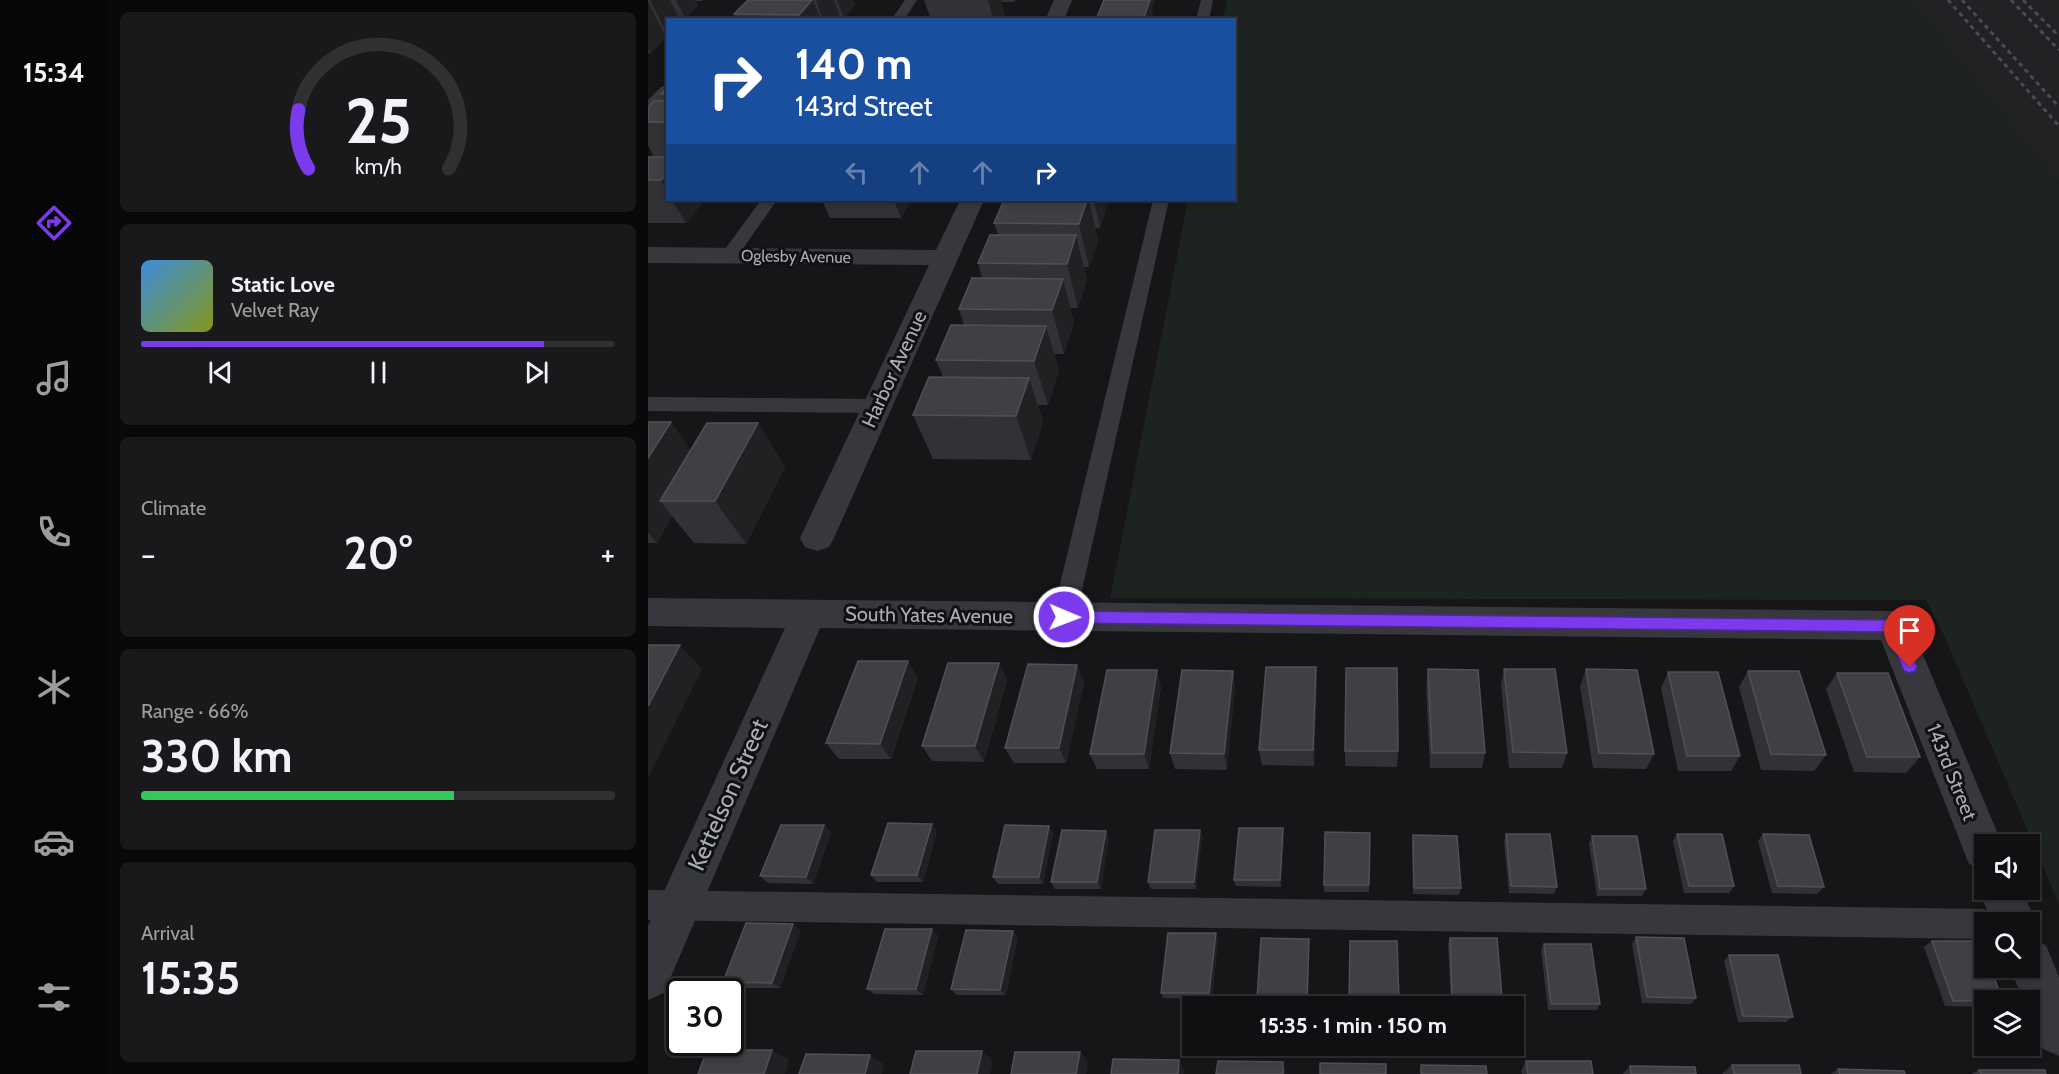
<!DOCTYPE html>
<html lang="en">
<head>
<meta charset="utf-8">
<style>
  body { margin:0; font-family:Cabin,sans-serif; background:#19191b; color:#f1f3f6; height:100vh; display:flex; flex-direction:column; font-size:22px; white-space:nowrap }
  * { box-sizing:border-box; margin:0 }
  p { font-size:20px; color:#9c9d9f }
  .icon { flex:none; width:33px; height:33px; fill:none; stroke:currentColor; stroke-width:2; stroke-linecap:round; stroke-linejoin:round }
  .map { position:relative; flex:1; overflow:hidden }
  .details { display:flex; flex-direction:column; gap:12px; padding:12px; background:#09090a; width:540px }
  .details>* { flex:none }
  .banner { position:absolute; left:18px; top:18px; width:570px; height:183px; border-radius:0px; box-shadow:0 3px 9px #0003,0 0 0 2px #303032; background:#1a4fa0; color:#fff; overflow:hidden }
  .fabs { position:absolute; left:1326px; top:834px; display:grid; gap:12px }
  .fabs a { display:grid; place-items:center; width:66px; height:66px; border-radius:0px; background:#101012; box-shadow:0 3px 9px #0003,0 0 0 2px #303032; font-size:30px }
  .speed { position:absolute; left:18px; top:978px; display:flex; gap:12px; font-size:30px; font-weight:700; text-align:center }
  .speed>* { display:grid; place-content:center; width:78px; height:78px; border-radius:50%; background:#101012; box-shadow:0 3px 9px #0003,0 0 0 2px #303032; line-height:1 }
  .speed .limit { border:3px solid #111; border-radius:9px; background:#fff; color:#111 }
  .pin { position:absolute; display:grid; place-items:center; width:51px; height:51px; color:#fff; margin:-62px -26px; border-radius:50% 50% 50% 0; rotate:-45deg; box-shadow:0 0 6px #0007 }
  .pin .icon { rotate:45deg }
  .me { position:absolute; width:66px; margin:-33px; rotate:91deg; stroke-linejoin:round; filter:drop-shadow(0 0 4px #0008) }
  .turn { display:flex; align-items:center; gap:21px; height:126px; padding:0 30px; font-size:27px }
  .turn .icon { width:78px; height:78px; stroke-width:2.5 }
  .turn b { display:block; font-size:42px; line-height:51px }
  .lanes { display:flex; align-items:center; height:57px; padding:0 30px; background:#0003; justify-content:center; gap:30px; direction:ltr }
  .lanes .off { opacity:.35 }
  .big { font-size:45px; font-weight:700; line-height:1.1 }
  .details .tile { flex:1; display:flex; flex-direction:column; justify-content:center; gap:9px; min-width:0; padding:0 21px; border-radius:9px; background:#19191b }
  .details .dial { align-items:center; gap:0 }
  .dial svg { height:156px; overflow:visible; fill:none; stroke:#303032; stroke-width:7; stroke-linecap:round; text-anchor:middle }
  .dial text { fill:#f1f3f6; stroke:none }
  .song { display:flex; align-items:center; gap:18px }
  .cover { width:72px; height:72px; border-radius:9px; background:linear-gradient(135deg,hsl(210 70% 55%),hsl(70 70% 35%)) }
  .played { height:6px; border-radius:3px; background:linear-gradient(90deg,#7c3aed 85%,#303032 85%) }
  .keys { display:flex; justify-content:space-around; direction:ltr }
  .heat { display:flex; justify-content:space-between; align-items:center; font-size:33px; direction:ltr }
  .charge { height:9px; border-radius:4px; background:linear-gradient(90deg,#34c759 66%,#303032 0) }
  .trip { position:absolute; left:534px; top:996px; width:342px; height:60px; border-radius:0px; background:#101012; box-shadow:0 3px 9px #0003,0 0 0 2px #303032; font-weight:700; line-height:60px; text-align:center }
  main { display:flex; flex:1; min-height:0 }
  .dock { display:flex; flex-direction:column; width:108px; justify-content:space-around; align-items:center; background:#060607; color:#9c9d9f }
  .dock .icon { width:42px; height:42px }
  .dock .selected { color:#7c3aed }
  .dock b { font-size:27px; color:#f1f3f6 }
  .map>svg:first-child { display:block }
</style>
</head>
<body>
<main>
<nav class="dock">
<b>15:34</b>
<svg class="icon selected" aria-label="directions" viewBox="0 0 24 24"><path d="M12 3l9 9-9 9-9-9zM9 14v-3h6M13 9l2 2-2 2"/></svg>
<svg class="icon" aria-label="music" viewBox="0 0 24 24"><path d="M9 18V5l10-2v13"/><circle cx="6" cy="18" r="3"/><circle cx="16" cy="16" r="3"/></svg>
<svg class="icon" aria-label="phone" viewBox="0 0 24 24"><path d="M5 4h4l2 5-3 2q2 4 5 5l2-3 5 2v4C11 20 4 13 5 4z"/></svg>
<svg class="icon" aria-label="climate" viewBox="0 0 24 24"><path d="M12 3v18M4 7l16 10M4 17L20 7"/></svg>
<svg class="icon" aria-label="car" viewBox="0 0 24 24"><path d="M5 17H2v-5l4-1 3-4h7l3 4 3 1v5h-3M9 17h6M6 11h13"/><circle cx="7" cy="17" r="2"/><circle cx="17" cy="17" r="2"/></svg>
<svg class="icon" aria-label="filters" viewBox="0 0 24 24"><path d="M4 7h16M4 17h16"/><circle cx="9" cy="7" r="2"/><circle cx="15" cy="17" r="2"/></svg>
</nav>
<section class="details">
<div class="tile dial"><svg viewBox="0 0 100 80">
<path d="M14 69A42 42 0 1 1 86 69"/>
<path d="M14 69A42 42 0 0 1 9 39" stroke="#7c3aed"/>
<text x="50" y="56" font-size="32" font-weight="700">25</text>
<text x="50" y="72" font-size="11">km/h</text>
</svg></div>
<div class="tile">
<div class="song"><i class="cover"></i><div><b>Static Love</b><p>Velvet Ray</p></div></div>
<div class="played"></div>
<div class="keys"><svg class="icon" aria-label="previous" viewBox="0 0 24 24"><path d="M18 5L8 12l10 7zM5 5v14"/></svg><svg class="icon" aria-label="pause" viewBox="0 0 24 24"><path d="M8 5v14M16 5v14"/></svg><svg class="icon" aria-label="next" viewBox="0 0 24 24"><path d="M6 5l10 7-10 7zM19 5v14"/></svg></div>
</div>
<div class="tile"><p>Climate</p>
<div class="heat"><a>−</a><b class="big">20°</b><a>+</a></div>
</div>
<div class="tile"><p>Range · 66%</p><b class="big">330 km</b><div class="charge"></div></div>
<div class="tile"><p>Arrival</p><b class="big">15:35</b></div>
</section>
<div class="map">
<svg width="1411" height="1074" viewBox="0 0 1411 1074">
  <rect width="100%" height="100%" fill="#161618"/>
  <path fill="#222225" d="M1264,0H1411V183Z"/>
  <path fill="#1d231e" d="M579,0H1264L1411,183V904L1297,638L1278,600L462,598L540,200H586V20L575,19Z"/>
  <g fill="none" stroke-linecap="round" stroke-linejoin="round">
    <path fill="#37383d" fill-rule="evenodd" d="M257,0H269L256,20H243Z
      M553,0H565L561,20H548Z
      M113,200H129L87,260H75L72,256Z
      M505,200H521L428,617L424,624L416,627L408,624L404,617Z
      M0,397L229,399L236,401L239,406L236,411L229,413L0,411Z
      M0,890L1336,909L1347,913L1350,922H1336V939L0,920Z"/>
    <path fill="#37383d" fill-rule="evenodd" d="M406,0H424L416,20H397Z
      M20,85V104L8,118L0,119V100L13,87Z
      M312,200H336L186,538L181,547L169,551L157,547L152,538L281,265L0,263V247L288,250Z
      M0,598L1245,611L1258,616L1263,626L1354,844H1336V870L1321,864L1233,640L172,628L16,993L0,1000V926L137,628L0,626Z
      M1336,876V890H1374L1388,922L1382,937V922H1344L1331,890Z
      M1382,939L1398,945L1411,977V1056L1395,1049L1382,1017V1000H1375L1362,968H1382Z"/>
    <path stroke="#4b4c52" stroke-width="3" stroke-dasharray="4.5 4" stroke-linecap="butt" d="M1300,0L1411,126
      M1314,0L1411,107
      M1363,0L1411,50
      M1375,0L1411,36"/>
  </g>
  <path fill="#323236" d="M0,0H55L54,1H48L50,5L37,18H31L32,20H20V35H17L18,37L2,53H0Z
    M100,0H205L207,4L196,19H193V20H81L87,17L86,14Z
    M276,0H367L366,2H353L358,20H283Z
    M20,87V200H57L38,223H0V157H6L0,145V107L16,101L13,94Z
    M174,200H263L253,218H182Z
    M356,200H459L460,203L452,228H447L450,241L441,267H436L439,279L430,308H422L426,322L416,354H406L411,370L400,405H390L395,422L383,460L285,459L265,415L295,377L288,360L316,325L311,309L334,278L330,263L350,235L346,223Z
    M0,422L43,450L110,423L137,467L98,544L46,543L24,516L9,543H0Z
    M351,663L359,680L336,762L284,761L274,746Z
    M429,665L436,682L418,763H366L357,748Z
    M668,667L669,684L666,766L614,765L611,750Z
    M780,669L837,753L834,768H782L778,686Z
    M856,669L919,753L914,768H861L853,685Z
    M938,669L1006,754L998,769L945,768L932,686Z
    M509,670L513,687L501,769H449L442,754Z
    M585,671L587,687L579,770L527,769L522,753Z
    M1100,671L1178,755L1166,771L1113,770L1091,687Z
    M1020,672L1092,756L1083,771H1030L1013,688Z
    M1189,673L1272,757L1258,773L1206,772L1178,689Z
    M270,678L243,759H191L178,743Z
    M697,751H750L749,767L697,766Z
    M284,824L289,831L275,882H229L223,875Z
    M176,825L183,833L165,884L120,883L112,876Z
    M401,826L405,833L395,884H350L345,877Z
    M552,830L554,837L548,889H503L500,882Z
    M458,831L461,838L453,889H407L403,882Z
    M722,833L721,892H676V885Z
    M858,834L909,887L906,894L861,893L856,842Z
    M1029,834L1086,886L1081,893H1036L1025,841Z
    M1115,834L1176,887L1169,894L1124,893L1110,841Z
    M636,835L633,887L588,886L586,880Z
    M765,835L813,888L811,895L765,894L764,842Z
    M944,836L998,889L994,896H949L941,844Z
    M284,929L290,936L275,995L226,994L219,989Z
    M153,930L132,988H84L75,982Z
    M365,931L370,937L358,995H309L303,989Z
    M568,933L570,939L564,999L515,998L513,993Z
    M988,937L1048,998L1043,1004L994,1003L984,944Z
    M802,938L854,998L852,1004H803L800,944Z
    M702,941L751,1001L750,1006H701Z
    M1284,941L1336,1000V1007L1297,1006L1276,947Z
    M896,944L952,1004L949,1010H900L893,950Z
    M661,945L660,1005L610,1004L609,999Z
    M1081,955L1145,1017L1138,1022H1090L1076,961Z
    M878,1061L945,1074H874L873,1071Z
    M1084,1065L1153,1074H1074Z
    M982,1066L1048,1074H975Z
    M1190,1069L1257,1074H1183Z
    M1331,1070L1398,1074H1323Z"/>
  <path fill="#212124" d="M2,0H22L32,20H20V35Z
    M28,0H47L50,5L37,18Z
    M164,0H165L173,20H153L151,15Z
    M168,0H186L193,20H175Z
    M189,0H205L207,4L196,19Z
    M340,0H353L358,20H345Z
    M502,0H507L504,10L505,14L503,20H495Z
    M0,2L18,37L2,53L0,49Z
    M20,173V191L13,180Z
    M24,200H57L38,223Z
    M246,200H263L253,218Z
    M439,200H441L450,241L441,267L431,224Z
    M446,200H459L460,203L452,228Z
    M428,235L439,279L430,308L419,264Z
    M415,279L426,322L416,354L404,310Z
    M398,326L411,370L400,405L386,361Z
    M381,378L395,422L383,460L368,416Z
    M23,422L54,466L12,501L24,516L9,543L0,532V458Z
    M110,423L137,467L98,544L67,501Z
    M32,645L54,669L0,778V706Z
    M260,661L270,678L243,759L232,744Z
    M351,663L359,680L336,762L327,746Z
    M429,665L436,682L418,763L411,748Z
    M668,667L669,684L666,766L665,750Z
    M509,670L513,687L501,769L496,754Z
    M585,671L587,687L579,770L576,754Z
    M284,824L289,831L275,882L269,875Z
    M176,825L183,833L165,884L158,877Z
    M401,826L405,833L395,884L391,877Z
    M635,828L636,835L633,887L632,880Z
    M552,830L554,837L548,889L546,882Z
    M458,831L461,838L453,889L449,882Z
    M145,924L153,930L132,988L124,983Z
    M284,929L290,936L275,995L268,989Z
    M365,931L370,937L358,995L352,990Z
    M568,933L570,939L564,999L561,993Z
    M661,939V945L660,1005L659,999Z
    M124,1050L141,1060L137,1074H116Z
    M334,1051L345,1061L342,1074H329Z
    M432,1052L440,1062L438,1074H428Z
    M222,1055L236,1064L234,1074H217Z
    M531,1060L536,1069V1074H530Z
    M635,1062L638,1071L637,1074H635Z"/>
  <path fill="#3f3f44" stroke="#4f5156" stroke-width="1.5" d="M100,0H164L151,15L86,14Z
    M456,0H502L495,20H448Z
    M84,17H150L148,20H81Z
    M20,87V94H13Z
    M6,101H20V122H0V107Z
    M0,157H20V173L13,180H0Z
    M356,200H439L431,224L346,223Z
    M342,235H428L419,264L330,263Z
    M324,278L415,279L404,310L311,309Z
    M303,325L398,326L386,361L288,360Z
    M281,377L381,378L368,416L265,415Z
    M0,422H23L0,458Z
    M59,423H110L67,501H12Z
    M0,645H32L0,706Z
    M210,661H260L232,744L178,743Z
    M300,663H351L327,746H274Z
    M380,664L429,665L411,748H357Z
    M618,667H668L665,750H611Z
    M698,668H749L750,751H697Z
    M780,669L830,670L837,753H784Z
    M856,669H907L919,753L865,752Z
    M938,669L989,670L1006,754L951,753Z
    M459,670H509L496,754H442Z
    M534,670L585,671L576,754L522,753Z
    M1100,671H1151L1178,755L1123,754Z
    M1020,672H1070L1092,756H1039Z
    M1189,673H1240L1272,757H1219Z
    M240,823L284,824L269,875H223Z
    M133,825H176L158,877L112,876Z
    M357,825L401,826L391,877H345Z
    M591,828H635L632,880H586Z
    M414,830L458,831L449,882H403Z
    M507,830H552L546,882H500Z
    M677,832L722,833L721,885H676Z
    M858,834H902L909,887L863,886Z
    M1029,834H1074L1086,886H1041Z
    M1115,834L1161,835L1176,887L1130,886Z
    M765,835L809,836L813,888H766Z
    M944,836H989L998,889H952Z
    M98,923L145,924L124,983L75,982Z
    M237,929H284L268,989H219Z
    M318,930L365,931L352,990L303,989Z
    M520,933H568L561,993H513Z
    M988,937L1036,938L1048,998L999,997Z
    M613,938L661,939L659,999H609Z
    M802,938H849L854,998H804Z
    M702,941H749L751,1001H701Z
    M1284,941H1332L1336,952V968H1342L1355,1000L1305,1001Z
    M896,944H943L952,1004H903Z
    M1081,955H1130L1145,1017L1095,1016Z
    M59,1050H124L116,1074H50Z
    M268,1051H334L329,1074H262Z
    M367,1052H432L428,1074H363Z
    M158,1054L222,1055L217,1074H151Z
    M465,1059L531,1060L530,1074H463Z
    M570,1061L635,1062V1074H568Z
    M878,1061H943L945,1074H880Z
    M672,1063L738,1064V1074H672Z
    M773,1065L838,1066L839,1074H773Z
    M1084,1065H1151L1153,1074H1086Z
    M982,1066L1047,1067L1048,1074H983Z
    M1190,1069L1256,1071L1257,1074H1192Z
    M1331,1070H1397L1398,1074H1333Z"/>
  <path fill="#7c3aed" stroke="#51269a" stroke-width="1.5" d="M416,611L1245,620L1250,622L1269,667L1267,671L1262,673L1256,671L1240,632L416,623L411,621L409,617L411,613Z"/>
  <g text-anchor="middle" stroke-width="6" stroke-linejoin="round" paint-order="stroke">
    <g font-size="16" fill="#a9adb7" stroke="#111113">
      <text transform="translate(148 256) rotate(1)" y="6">Oglesby Avenue</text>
    </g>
    <g font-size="20" fill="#a9adb7" stroke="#111113">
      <text transform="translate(246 369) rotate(-65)" y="7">Harbor Avenue</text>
      <text transform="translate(281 615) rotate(1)" y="7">South Yates Avenue</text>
      <text transform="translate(1304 772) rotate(68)" y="7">143rd Street</text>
    </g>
    <g font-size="24" fill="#a9adb7" stroke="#111113">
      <text transform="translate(80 795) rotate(-66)" y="8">Kettelson Street</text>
    </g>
  </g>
</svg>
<div class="fabs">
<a><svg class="icon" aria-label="sound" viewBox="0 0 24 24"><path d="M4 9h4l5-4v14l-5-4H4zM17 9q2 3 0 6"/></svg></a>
<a><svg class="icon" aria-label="search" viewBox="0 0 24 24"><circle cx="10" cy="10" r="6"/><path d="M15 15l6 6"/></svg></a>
<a><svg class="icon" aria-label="layers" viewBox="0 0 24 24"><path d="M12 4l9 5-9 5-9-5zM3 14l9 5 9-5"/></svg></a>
</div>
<div class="speed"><div class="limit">30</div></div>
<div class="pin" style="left:1262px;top:667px;background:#d93025"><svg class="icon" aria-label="arrive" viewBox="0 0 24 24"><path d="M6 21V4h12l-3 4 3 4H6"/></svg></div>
<svg class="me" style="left:416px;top:617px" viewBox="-20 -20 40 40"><circle r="17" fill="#7c3aed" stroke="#fff" stroke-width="3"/><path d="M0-11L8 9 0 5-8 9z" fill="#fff"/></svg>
<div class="trip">15:35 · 1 min · 150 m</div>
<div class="banner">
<div class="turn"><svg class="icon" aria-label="right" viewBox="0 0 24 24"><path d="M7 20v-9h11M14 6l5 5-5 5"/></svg><div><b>140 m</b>143rd Street</div></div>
<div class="lanes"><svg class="icon off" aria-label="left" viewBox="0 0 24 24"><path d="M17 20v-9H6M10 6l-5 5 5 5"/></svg><svg class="icon off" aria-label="ahead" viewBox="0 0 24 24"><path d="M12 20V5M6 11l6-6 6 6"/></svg><svg class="icon off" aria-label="ahead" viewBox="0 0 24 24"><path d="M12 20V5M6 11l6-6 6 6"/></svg><svg class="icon" aria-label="right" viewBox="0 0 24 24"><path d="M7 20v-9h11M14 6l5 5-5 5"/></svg></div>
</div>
</div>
</main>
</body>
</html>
